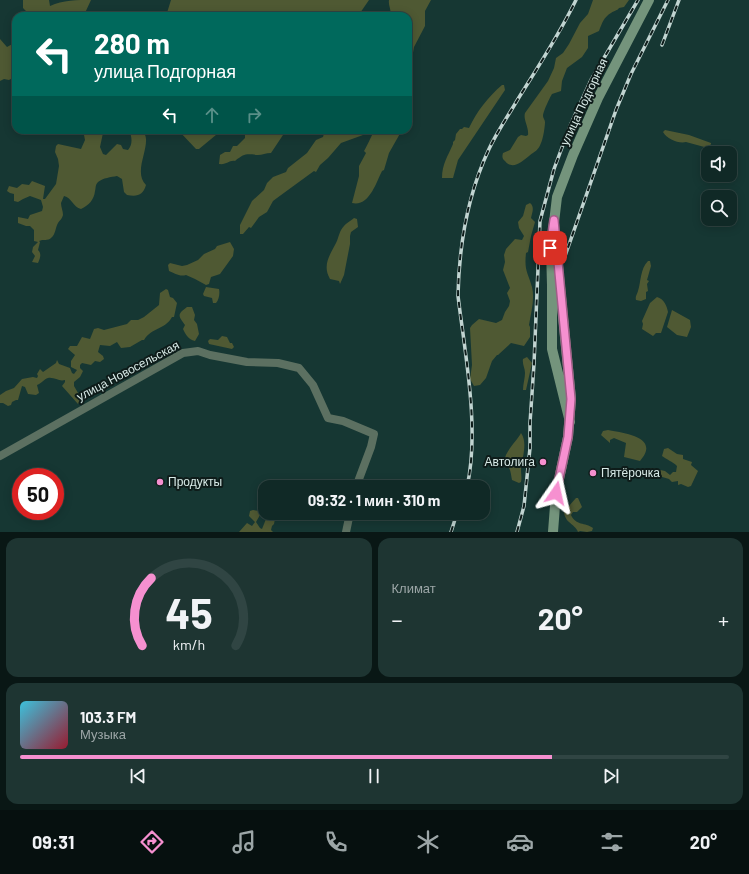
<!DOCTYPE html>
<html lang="ru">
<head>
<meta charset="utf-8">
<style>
  body { margin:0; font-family:Barlow,sans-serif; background:#1e3532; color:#f1f3f6; height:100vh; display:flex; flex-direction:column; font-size:15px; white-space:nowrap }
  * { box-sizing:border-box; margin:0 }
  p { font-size:13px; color:#9ca6a7 }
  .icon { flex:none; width:22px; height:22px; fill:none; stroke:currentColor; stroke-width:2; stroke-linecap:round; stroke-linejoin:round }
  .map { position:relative; height:532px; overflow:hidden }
  .side { display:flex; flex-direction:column; gap:6px; padding:6px; background:#091715; flex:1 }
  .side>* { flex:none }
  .top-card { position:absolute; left:12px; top:12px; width:400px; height:122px; border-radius:12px; box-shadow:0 2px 10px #0003,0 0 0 1px #304543; background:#00695c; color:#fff; overflow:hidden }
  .controls { position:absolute; left:701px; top:146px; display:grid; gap:8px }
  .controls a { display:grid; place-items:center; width:36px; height:36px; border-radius:8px; background:#102926; box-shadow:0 2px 10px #0003,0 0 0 1px #304543; font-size:20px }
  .speed { position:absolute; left:12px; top:468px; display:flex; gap:8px; font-size:20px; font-weight:700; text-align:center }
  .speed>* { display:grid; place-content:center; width:52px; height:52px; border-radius:50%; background:#102926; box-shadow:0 2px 10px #0003,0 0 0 1px #304543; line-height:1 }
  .speed .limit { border:6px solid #d22; background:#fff; color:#111 }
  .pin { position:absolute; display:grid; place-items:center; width:34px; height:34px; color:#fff; margin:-17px; border-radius:8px; box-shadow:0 2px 6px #0006 }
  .me { position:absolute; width:44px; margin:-22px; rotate:11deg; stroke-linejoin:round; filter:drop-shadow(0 0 3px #0008) }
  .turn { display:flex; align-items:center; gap:14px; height:84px; padding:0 16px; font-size:18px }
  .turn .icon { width:52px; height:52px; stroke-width:2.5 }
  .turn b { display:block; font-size:28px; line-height:34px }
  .lanes { display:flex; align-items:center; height:38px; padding:0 16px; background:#0003; justify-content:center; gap:20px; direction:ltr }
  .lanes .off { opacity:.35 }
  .big { font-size:30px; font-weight:700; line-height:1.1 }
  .side .card { flex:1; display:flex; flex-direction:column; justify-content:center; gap:6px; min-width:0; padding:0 14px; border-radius:12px; background:#1e3532 }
  .side .dial { align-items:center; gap:0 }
  .dial svg { height:104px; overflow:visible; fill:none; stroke:#304543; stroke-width:7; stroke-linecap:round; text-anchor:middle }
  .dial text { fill:#f1f3f6; stroke:none }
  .song { display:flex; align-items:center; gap:12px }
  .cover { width:48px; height:48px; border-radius:6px; background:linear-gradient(135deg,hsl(190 70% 55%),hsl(350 70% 35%)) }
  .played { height:4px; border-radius:2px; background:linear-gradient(90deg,#f690d0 75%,#304543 75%) }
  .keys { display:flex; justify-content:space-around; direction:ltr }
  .heat { display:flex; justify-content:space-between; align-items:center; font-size:22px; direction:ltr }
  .side .tiles { flex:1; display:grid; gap:6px; grid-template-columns:1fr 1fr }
  .card:last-child { grid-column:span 2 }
  .trip { position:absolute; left:258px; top:480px; width:232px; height:40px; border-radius:12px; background:#102926; box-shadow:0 2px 10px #0003,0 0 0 1px #304543; font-weight:700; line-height:40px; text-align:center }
  .tabs { display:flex; height:64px; justify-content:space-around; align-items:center; background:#06100f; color:#9ca6a7 }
  .tabs .icon { width:28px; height:28px }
  .tabs .on { color:#f690d0 }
  .tabs b { font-size:18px; color:#f1f3f6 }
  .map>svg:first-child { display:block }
</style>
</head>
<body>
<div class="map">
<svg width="749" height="532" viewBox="0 0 749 532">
  <rect width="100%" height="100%" fill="#163733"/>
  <path fill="#4f5933" d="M23,0H49L50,6C63,0 77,0 91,0L85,13L81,16H32V14L28,13L23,8Z
    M171,0H369L358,16H166Z
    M389,0H431L425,11V26L414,47L411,64L413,74L408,89V16H390C392,10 388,6 389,0Z
    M593,0H629L624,7L619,8C617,11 615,10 611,13C604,17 602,23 599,31L588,36V48L582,57L567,68L562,81L561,91L552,94C550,97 543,112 543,116C543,118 545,120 545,122C545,127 543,139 541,143C538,151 535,151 529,156C522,161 513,171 505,161C502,159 502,156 503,153L510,150L518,137L521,135L526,136L528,135C529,127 523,120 525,113L548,81L554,68L556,58L563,53L569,44L580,23L588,14Z
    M0,39L7,47L16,42V76L9,80L4,79L0,81Z
    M502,85H504L505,90L458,160L453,178H442C442,164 448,156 453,144V142L455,140L456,134L460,129H462L464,127L469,128C477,111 488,97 502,85Z
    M83,130H90V133H103L100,147L103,154L106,155L117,144L121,145L123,149L128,150C133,144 132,137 129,130H143C144,133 146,136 146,139C147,153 134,173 146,185C143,195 138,197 127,195L124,192L122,179L117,176C111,177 103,178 98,182C95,185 96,188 95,191C94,200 89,205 81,209C73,207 72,198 64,196L61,203C61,207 63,211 63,215C62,219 60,220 58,223C55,228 56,234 51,238C48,241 43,239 39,241L40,242L38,250C42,254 40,258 38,263L32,262L35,256L32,252L33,247L38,242L34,241V230L30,226H26L18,223V217L28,219L30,215L42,211L43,207L41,200L30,196L23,199L18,202L14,201V194L10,193L7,191L9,186L17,188L22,184L29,185L32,181L45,186L43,199H45L56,184L59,166L58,159L55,152L56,146L58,144L81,149L85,140Z
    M178,130H222L199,149H196Z
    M245,130H283V135L271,153C266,153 262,155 258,155C246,154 245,153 235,161C229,160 227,165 219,164L220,155L225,152H230L233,146H237L245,138Z
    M325,130H402L389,153L384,170L382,171C376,183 369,207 352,203L359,176V166L366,153L364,151C366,148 372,135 373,133L367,132L363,135L341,143L328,158L320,165L316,172L314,171L277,198L273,201L267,212L259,217L251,228L249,227L243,234H240V225L252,201L264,190L267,183L273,177L286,172L288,168L307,153L316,140L323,137Z
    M665,130L689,135L711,143V144L708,148L686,142C679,144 667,139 663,132Z
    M530,203C535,207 532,213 531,218L535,222L531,236L528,252L526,253C524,271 528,272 532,287C535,299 531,313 529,325L530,327V337L524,346L511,343L498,355H497L492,361L486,378L480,385L474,386L470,379L472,365L470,328L472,325L479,319L496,323L502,320L505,312L509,306L510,301L507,293L510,288L503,270L505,262L504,255L506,249L515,239L522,240L524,236L519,228L518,222L523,216L526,205Z
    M354,218L357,219L358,227L351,232L350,236V244L344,275L340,284L339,281L330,279C322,265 330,255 336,243C339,237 339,231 344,226C346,223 351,221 354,218Z
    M230,242L234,249L233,256L220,274L211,277L209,284L206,285L195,279L186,275C179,277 175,273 169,271L168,265L170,263L182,266L187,265L198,260L204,254L215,249L217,246Z
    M648,261H650L651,266L647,280L649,281L647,284L648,291L646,292V299L641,301L636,300C635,296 637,295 638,291C641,282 640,269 648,261Z
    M206,287L219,289C220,293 219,300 216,303H213L212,298L204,296L203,294Z
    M166,289L168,290L170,297L173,298L177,303L174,317H172C165,330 152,327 144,340H142L130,347L121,348L117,342L110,346L100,345L98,352L103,356L104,359L100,362L95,361L91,365L82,363L80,365V368L83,371L80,377L74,382V386L81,398L78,404L62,386L65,382V380C59,382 55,377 48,378C44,379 42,383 37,385L39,393L36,395L28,394L25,387L22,386L18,400H16L12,402L11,405L8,406L3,403H0V395L6,391L14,388L22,379L33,377L37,378L38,376L37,374L40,369L43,372L56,363L57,360L59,364L70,368L72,373L74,374L77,370L71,367V361L75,355L68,349L70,346H77L82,337L90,339L94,329L98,328L104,330L127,324L131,320H138L144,317L159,305L160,293Z
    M657,297C664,299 667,306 668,312L661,333H656L653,336L642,329L643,324L642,321L650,303Z
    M187,307H192L195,315L194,320L197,324L199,334L195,341C188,339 186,335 183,329L185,325C179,316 176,315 187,307Z
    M672,310L690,320L691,327L687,337L677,335L667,327Z
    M222,336L227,337L230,343H232L234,347L232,349L209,344L208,341L210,339L218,340Z
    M527,357L532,363L526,390H523C523,384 525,378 525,373C525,368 522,364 523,359Z
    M608,430C624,433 661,437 640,461L624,457L626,443L614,438L610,440V443L601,435L603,431Z
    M521,433C528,443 522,458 521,469C521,474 522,477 521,482L519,483L512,480C511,476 511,471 509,468C508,466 506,465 505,463C502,454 517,441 521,433Z
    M668,448L677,454L683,455V459L692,462L691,465L698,471L691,486L688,487L681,484L678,485V481L672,482L669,479L649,473L651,468L665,471L670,475L673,472H676L677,466C672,461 667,460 662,456L664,449Z
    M576,498H578L582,507L577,512H573L571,515C576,526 585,522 593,528L592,531L587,532L580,531L578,532C576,527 573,526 569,522C565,519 564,513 563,509L568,507Z
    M253,510L259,511L260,515L256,522L260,528L262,529L266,519H268L271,513H279L280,517L275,519L274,524L272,526L271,530L273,532H239L247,523L252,526L255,522L249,516L250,511Z"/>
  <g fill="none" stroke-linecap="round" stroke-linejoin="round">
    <path stroke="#5c7061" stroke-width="8" d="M0,456L183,353L198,351L210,355L247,362L278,363L299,368L313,385L328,418L343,421L374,434L371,447L356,487
      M346,532L350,513"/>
    <path stroke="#74947c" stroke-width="10" d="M570,422L552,349V285L551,248L557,197L573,155L598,98L649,0
      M553,532L556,493L568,437L571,399L558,266"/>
    <g stroke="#c1d4d1" stroke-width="3.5">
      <path id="rail" d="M662,45L679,0
        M564,259L616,110L631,74L668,0
        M467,487C480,430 465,354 458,296C459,244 467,196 489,149C497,132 508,116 518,99C538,67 559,35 576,0
        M451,532L457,513
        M517,532L524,506L530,448V423L534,364L540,221L554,169L570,126L591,80L638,0"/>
    </g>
    <use href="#rail" stroke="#0e1c1a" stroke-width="2" stroke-dasharray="6" stroke-linecap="butt"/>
  </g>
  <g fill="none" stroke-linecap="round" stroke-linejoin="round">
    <g stroke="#a05e87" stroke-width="10">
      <path id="route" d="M550,248L554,220L571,399L568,437L556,493"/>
    </g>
    <use href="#route" stroke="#f690d0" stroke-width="7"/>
  </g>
  <g fill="#f690d0" stroke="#0e1c1a" stroke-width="1.5">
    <circle cx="543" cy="462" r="4"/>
    <circle cx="593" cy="473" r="4"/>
    <circle cx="160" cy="482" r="4"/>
  </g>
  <g text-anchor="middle" stroke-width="4" stroke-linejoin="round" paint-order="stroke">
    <g font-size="12" fill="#d8eae7" stroke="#0e1c1a">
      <text transform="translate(584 102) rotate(-65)" y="4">улица Подгорная</text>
      <text transform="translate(128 371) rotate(-28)" y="4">улица Новосельская</text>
    </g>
    <g font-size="12" fill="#d8eae7" stroke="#0e1c1a" text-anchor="start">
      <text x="535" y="466" text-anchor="end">Автолига</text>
      <text x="601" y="477">Пятёрочка</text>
      <text x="168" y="486">Продукты</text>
    </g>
  </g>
</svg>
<div class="controls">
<a><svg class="icon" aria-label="sound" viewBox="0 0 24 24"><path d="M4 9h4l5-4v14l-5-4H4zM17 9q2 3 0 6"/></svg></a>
<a><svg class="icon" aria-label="search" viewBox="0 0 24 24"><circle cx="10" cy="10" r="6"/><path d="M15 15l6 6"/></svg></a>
</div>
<div class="speed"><div class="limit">50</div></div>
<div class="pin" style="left:550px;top:248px;background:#d93025"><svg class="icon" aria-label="arrive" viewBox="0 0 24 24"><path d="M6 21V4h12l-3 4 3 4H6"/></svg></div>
<svg class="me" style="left:556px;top:493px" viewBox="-20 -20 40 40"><path d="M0-17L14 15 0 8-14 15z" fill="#f690d0" stroke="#fff" stroke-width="4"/></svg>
<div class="trip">09:32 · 1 мин · 310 m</div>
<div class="top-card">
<div class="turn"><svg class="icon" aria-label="left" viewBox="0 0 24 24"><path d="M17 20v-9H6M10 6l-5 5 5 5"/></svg><div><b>280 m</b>улица Подгорная</div></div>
<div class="lanes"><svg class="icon" aria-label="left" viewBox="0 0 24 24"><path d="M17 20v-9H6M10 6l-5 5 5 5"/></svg><svg class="icon off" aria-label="ahead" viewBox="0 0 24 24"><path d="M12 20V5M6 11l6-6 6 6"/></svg><svg class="icon off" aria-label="right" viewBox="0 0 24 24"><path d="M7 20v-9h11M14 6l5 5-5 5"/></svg></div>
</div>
</div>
<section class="side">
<div class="tiles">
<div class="card dial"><svg viewBox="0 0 100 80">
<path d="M14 69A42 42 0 1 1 86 69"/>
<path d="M14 69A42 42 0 0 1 21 17" stroke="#f690d0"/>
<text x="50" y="56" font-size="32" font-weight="700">45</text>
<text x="50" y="72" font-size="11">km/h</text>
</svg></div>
<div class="card"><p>Климат</p>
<div class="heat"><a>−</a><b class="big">20°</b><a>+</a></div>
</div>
<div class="card">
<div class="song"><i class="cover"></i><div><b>103.3 FM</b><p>Музыка</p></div></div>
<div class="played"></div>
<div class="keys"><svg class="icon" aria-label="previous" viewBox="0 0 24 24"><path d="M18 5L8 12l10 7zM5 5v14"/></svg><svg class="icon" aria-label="pause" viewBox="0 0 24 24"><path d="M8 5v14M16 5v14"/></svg><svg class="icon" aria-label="next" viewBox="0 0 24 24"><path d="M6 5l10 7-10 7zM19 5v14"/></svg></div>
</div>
</div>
</section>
<nav class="tabs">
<b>09:31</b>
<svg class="icon on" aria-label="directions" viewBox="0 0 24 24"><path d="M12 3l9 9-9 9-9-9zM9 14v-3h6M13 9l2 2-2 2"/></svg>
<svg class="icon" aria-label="music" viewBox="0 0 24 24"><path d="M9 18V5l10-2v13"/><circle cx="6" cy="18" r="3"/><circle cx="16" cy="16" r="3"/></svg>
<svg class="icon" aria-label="phone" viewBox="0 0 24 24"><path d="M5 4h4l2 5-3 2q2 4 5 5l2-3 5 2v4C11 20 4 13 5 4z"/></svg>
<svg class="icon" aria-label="climate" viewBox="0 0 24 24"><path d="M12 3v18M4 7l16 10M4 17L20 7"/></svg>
<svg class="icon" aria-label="car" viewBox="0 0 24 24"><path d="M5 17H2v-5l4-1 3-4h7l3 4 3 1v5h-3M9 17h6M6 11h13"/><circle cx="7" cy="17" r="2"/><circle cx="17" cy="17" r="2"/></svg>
<svg class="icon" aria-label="filters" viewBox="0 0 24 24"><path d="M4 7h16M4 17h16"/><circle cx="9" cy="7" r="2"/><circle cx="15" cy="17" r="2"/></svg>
<b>20°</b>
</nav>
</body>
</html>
